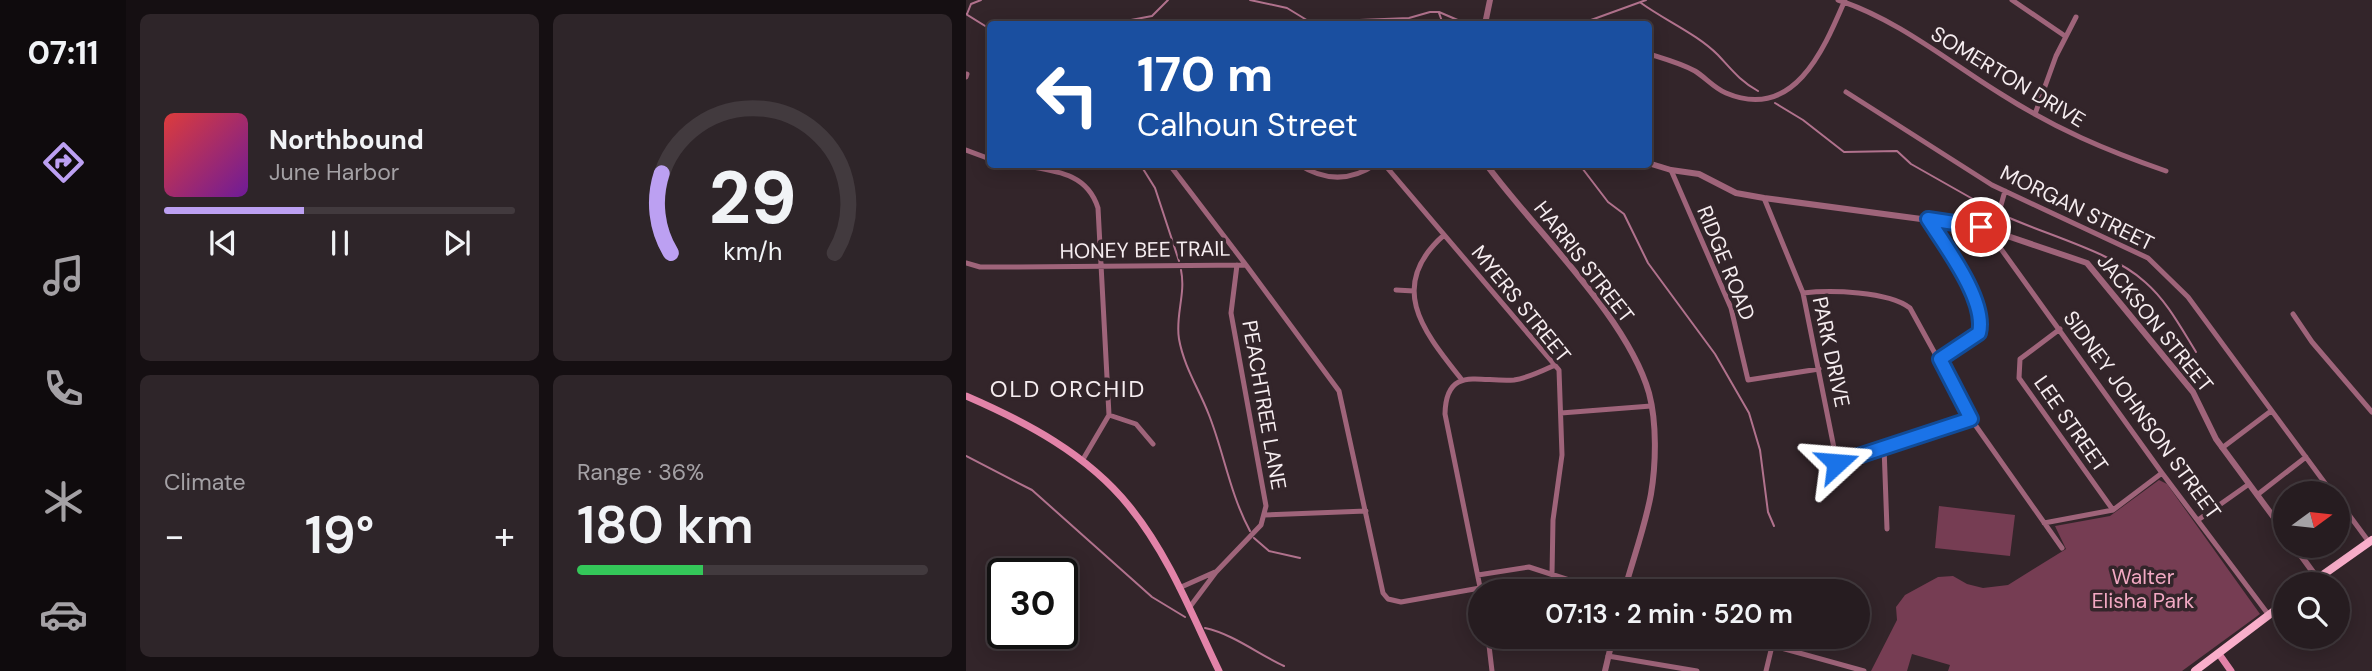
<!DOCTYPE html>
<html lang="en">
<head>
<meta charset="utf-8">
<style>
  body { margin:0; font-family:"DM Sans",sans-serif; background:#2e2529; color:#f1f3f6; height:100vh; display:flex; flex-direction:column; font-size:26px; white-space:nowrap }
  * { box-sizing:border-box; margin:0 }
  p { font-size:23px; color:#a4a1a5 }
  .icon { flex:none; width:38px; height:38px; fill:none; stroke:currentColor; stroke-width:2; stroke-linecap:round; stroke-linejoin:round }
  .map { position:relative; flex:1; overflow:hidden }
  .panel { display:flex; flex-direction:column; gap:14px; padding:14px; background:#150f12; width:840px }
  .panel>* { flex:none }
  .top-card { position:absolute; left:21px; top:21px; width:665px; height:147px; border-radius:7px; box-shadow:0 4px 18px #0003,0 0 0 2px #423a3e; background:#1a4fa0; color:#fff; overflow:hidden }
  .needle { width:46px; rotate:75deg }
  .controls { position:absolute; left:1307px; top:481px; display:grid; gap:14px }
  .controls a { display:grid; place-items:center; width:77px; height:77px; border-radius:50%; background:#261c20; box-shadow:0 4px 18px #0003,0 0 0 2px #423a3e; font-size:35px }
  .speed { position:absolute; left:21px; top:558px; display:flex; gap:14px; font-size:35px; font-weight:700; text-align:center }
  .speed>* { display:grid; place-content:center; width:91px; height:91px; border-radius:50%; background:#261c20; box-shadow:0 4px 18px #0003,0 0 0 2px #423a3e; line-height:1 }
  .speed .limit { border:4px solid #111; border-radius:10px; background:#fff; color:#111 }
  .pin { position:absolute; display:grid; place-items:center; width:60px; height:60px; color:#fff; margin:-30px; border:4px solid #fff; border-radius:50%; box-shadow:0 2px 7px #0007 }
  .me { position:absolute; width:77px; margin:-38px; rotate:71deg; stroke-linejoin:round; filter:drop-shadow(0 0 5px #0008) }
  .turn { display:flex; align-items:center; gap:24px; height:147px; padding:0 35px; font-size:32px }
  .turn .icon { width:91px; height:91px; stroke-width:2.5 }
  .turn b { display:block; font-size:49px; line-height:60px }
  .big { font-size:52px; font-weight:600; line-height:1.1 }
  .panel .widget { flex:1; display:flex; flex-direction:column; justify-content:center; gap:10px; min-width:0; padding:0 24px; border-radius:10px; background:#2e2529 }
  .panel .dial { align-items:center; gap:0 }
  .dial svg { height:182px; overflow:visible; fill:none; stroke:#423a3e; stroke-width:7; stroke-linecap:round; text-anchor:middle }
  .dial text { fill:#f1f3f6; stroke:none }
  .song { display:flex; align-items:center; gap:21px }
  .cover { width:84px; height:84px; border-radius:10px; background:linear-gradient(135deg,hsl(0 70% 55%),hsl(280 70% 35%)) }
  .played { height:7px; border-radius:4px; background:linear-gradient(90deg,#bca0f2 40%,#423a3e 40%) }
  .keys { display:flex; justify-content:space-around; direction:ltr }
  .heat { display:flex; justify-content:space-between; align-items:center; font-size:38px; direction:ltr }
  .charge { height:10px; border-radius:5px; background:linear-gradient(90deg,#34c759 36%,#423a3e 0) }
  .panel .tiles { flex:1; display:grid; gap:14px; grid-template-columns:repeat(2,1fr) }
  .trip { position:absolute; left:502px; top:579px; width:402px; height:70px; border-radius:35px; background:#261c20; box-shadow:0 4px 18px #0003,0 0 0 2px #423a3e; font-weight:600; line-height:70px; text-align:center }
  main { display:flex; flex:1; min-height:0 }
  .dock { display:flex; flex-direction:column; width:126px; justify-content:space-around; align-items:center; background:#0f0b0d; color:#a4a1a5 }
  .dock .icon { width:49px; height:49px }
  .dock .current { color:#bca0f2 }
  .dock b { font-size:32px; color:#f1f3f6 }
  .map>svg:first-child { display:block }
</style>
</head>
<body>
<main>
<nav class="dock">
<b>07:11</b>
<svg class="icon current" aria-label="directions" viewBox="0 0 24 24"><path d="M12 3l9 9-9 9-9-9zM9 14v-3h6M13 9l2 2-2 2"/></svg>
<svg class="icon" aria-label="music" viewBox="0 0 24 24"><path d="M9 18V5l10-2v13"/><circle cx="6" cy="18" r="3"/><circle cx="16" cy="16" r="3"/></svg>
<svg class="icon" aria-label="phone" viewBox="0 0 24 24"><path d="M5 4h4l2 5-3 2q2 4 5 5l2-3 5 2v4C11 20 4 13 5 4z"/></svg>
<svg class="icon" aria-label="climate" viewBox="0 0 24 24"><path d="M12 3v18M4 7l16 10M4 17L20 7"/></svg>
<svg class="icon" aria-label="car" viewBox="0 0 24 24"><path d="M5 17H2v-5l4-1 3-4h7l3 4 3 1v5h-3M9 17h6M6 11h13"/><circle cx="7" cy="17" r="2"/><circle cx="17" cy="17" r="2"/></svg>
</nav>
<section class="panel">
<div class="tiles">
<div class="widget">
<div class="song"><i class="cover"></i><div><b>Northbound</b><p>June Harbor</p></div></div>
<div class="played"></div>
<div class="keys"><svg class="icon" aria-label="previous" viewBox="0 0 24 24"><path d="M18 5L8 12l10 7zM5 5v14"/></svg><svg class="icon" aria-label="pause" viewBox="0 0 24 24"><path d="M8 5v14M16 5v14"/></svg><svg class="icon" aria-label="next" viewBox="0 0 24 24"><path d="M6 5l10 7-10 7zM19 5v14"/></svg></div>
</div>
<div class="widget dial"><svg viewBox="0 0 100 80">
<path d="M14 69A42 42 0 1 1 86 69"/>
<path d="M14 69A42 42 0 0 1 10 34" stroke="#bca0f2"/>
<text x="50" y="56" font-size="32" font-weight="700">29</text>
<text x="50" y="72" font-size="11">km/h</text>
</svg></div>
<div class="widget"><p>Climate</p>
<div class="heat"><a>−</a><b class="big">19°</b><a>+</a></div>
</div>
<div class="widget"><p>Range · 36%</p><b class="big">180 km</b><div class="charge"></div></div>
</div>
</section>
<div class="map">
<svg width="1406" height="671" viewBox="0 0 1406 671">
  <rect width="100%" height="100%" fill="#33252a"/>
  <path fill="#763d53" d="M1193,480L1201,484L1294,614L1216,671H982L984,665L946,654L941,671H905L931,620L930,607L939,595L972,577L987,576L1001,584L1017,588L1042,585L1100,549L1089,526L1144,516Z
    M973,506L1049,515L1044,556L969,548Z"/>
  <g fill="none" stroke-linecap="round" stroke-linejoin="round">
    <path stroke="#b1728d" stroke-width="2" d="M284,0L321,8L344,22L443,18L464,12H473L501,24
      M675,3C700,21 731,34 752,55C766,70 774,81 792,91
      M473,13L477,24
      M0,14L24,29
      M1,14L5,4L15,0
      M144,24L186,16L202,0
      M614,24L680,0
      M809,103L837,120L878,152L931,151L945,164L1028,211
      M174,164L189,188L213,261
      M613,164L642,202L658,214L682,263L749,354L783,413L794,450L802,512L808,526
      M1037,215C1077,234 1147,252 1179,282C1201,301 1215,328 1230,352
      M215,270C220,294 209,316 213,339C218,367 233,389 243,415C258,453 264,494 284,531
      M0,456L66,490L186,597L219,617
      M288,538L303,551L334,558
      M239,628C267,634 292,654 318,666"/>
    <path stroke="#9f647a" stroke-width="5" d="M872,0C931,19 983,62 1035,94C1090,129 1139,150 1200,171
      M1046,0L1099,36
      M683,54C699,59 714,63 729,71C739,77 748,88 760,93C828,122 858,49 879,0
      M0,77L1,74
      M880,92L1026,185L1182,258L1222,297L1367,494
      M1069,114L1090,56L1110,17
      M0,150L24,159
      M48,164C82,171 120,169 132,208L143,415L116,461
      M203,164L280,265
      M332,164C358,181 384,182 410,164
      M418,164L593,370L596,455L587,520L586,574
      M705,170L765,308L782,380L853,369
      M1039,191L1027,233L1030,242L1196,473L1302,614
      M798,198L837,293L871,463L1005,419
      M963,219C980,247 1021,301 1013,333L974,359
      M478,235C419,287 459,333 496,380
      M0,263L14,267H52L280,265L373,391L417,593L422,599L435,602L514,588
      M430,290L448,291
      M837,293C864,290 922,291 944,308L1005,419L1096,548
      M1327,314L1346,342L1406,412
      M1094,329L1054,359L1053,378L1147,510
      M595,413L685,406
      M143,415L170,424L187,444
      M918,447L921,529
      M1256,448L1305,411
      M1291,495L1340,457
      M1372,500L1403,542
      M298,515L400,511
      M1232,520L1283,484
      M1078,523L1147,510L1196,473
      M512,575L563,567L640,592
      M213,588L249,572
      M515,592L479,414C480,364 515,383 548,380C562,378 576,371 589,365
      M223,608L250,572L295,525L300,506L265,313L271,265
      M522,637L526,671
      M776,637L898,671
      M642,656L731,671
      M800,671L806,646"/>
    <path stroke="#9f647a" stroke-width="6" d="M519,24L524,0
      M682,163L705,170L733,174L770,193L798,198L1015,227L1121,263L1227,392L1250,439L1320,534
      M520,164C568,230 661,316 683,393C691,423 690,464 685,494C679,527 667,559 658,592
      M1328,546L1352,579
      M639,671L647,637"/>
    <path stroke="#e283a8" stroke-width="7" d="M0,396C60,422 121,454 163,506C203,555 226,615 253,671
      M1253,654L1265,671"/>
    <path stroke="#f9aeca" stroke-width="8" d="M1344,584L1406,540
      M1229,671L1320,602"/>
  </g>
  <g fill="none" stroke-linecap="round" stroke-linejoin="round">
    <g stroke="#114b97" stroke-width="18">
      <path id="route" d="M871,463L1005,419L974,359L1013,333C1021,301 980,247 962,219L1015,227"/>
    </g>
    <use href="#route" stroke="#1a73e8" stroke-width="12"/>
  </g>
  <g text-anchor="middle" stroke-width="7" stroke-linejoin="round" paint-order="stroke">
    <g font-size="21" fill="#f6edf0" stroke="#33252a">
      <text transform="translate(1042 77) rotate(31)" y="7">SOMERTON DRIVE</text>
      <text transform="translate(1111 208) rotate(26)" y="7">MORGAN STREET</text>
      <text transform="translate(179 250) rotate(-1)" y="7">HONEY BEE TRAIL</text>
      <text transform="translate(618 262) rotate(52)" y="7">HARRIS STREET</text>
      <text transform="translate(760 263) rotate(68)" y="7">RIDGE ROAD</text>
      <text transform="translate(555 304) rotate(51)" y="7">MYERS STREET</text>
      <text transform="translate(1189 323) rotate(51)" y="7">JACKSON STREET</text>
      <text transform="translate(865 352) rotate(78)" y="7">PARK DRIVE</text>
      <text transform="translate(298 405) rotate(80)" y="7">PEACHTREE LANE</text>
      <text transform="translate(1176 415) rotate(54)" y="7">SIDNEY JOHNSON STREET</text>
      <text transform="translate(1105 424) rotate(55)" y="7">LEE STREET</text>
    </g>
    <g font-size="21" fill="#f2a9c3" stroke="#33252a">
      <text x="1177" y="584">Walter<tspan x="1177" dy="24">Elisha Park</tspan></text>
    </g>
    <g font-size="23" letter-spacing="2" fill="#f6edf0" stroke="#33252a">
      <text x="102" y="397">OLD ORCHID</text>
    </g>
  </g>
</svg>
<div class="controls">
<a><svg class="needle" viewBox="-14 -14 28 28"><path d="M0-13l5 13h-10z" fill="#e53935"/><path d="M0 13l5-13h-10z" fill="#a4a1a5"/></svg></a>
<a><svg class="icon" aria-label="search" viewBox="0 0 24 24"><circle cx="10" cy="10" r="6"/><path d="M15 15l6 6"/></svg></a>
</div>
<div class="speed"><div class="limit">30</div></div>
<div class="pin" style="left:1015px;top:227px;background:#d93025"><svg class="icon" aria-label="arrive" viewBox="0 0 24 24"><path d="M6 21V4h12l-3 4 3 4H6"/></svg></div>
<svg class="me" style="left:871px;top:463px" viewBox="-20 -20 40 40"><path d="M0-17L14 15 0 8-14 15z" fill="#1a73e8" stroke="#fff" stroke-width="4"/></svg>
<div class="trip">07:13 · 2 min · 520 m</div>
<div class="top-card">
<div class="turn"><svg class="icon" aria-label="left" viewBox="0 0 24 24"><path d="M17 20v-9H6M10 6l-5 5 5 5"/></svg><div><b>170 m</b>Calhoun Street</div></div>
</div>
</div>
</main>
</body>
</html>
